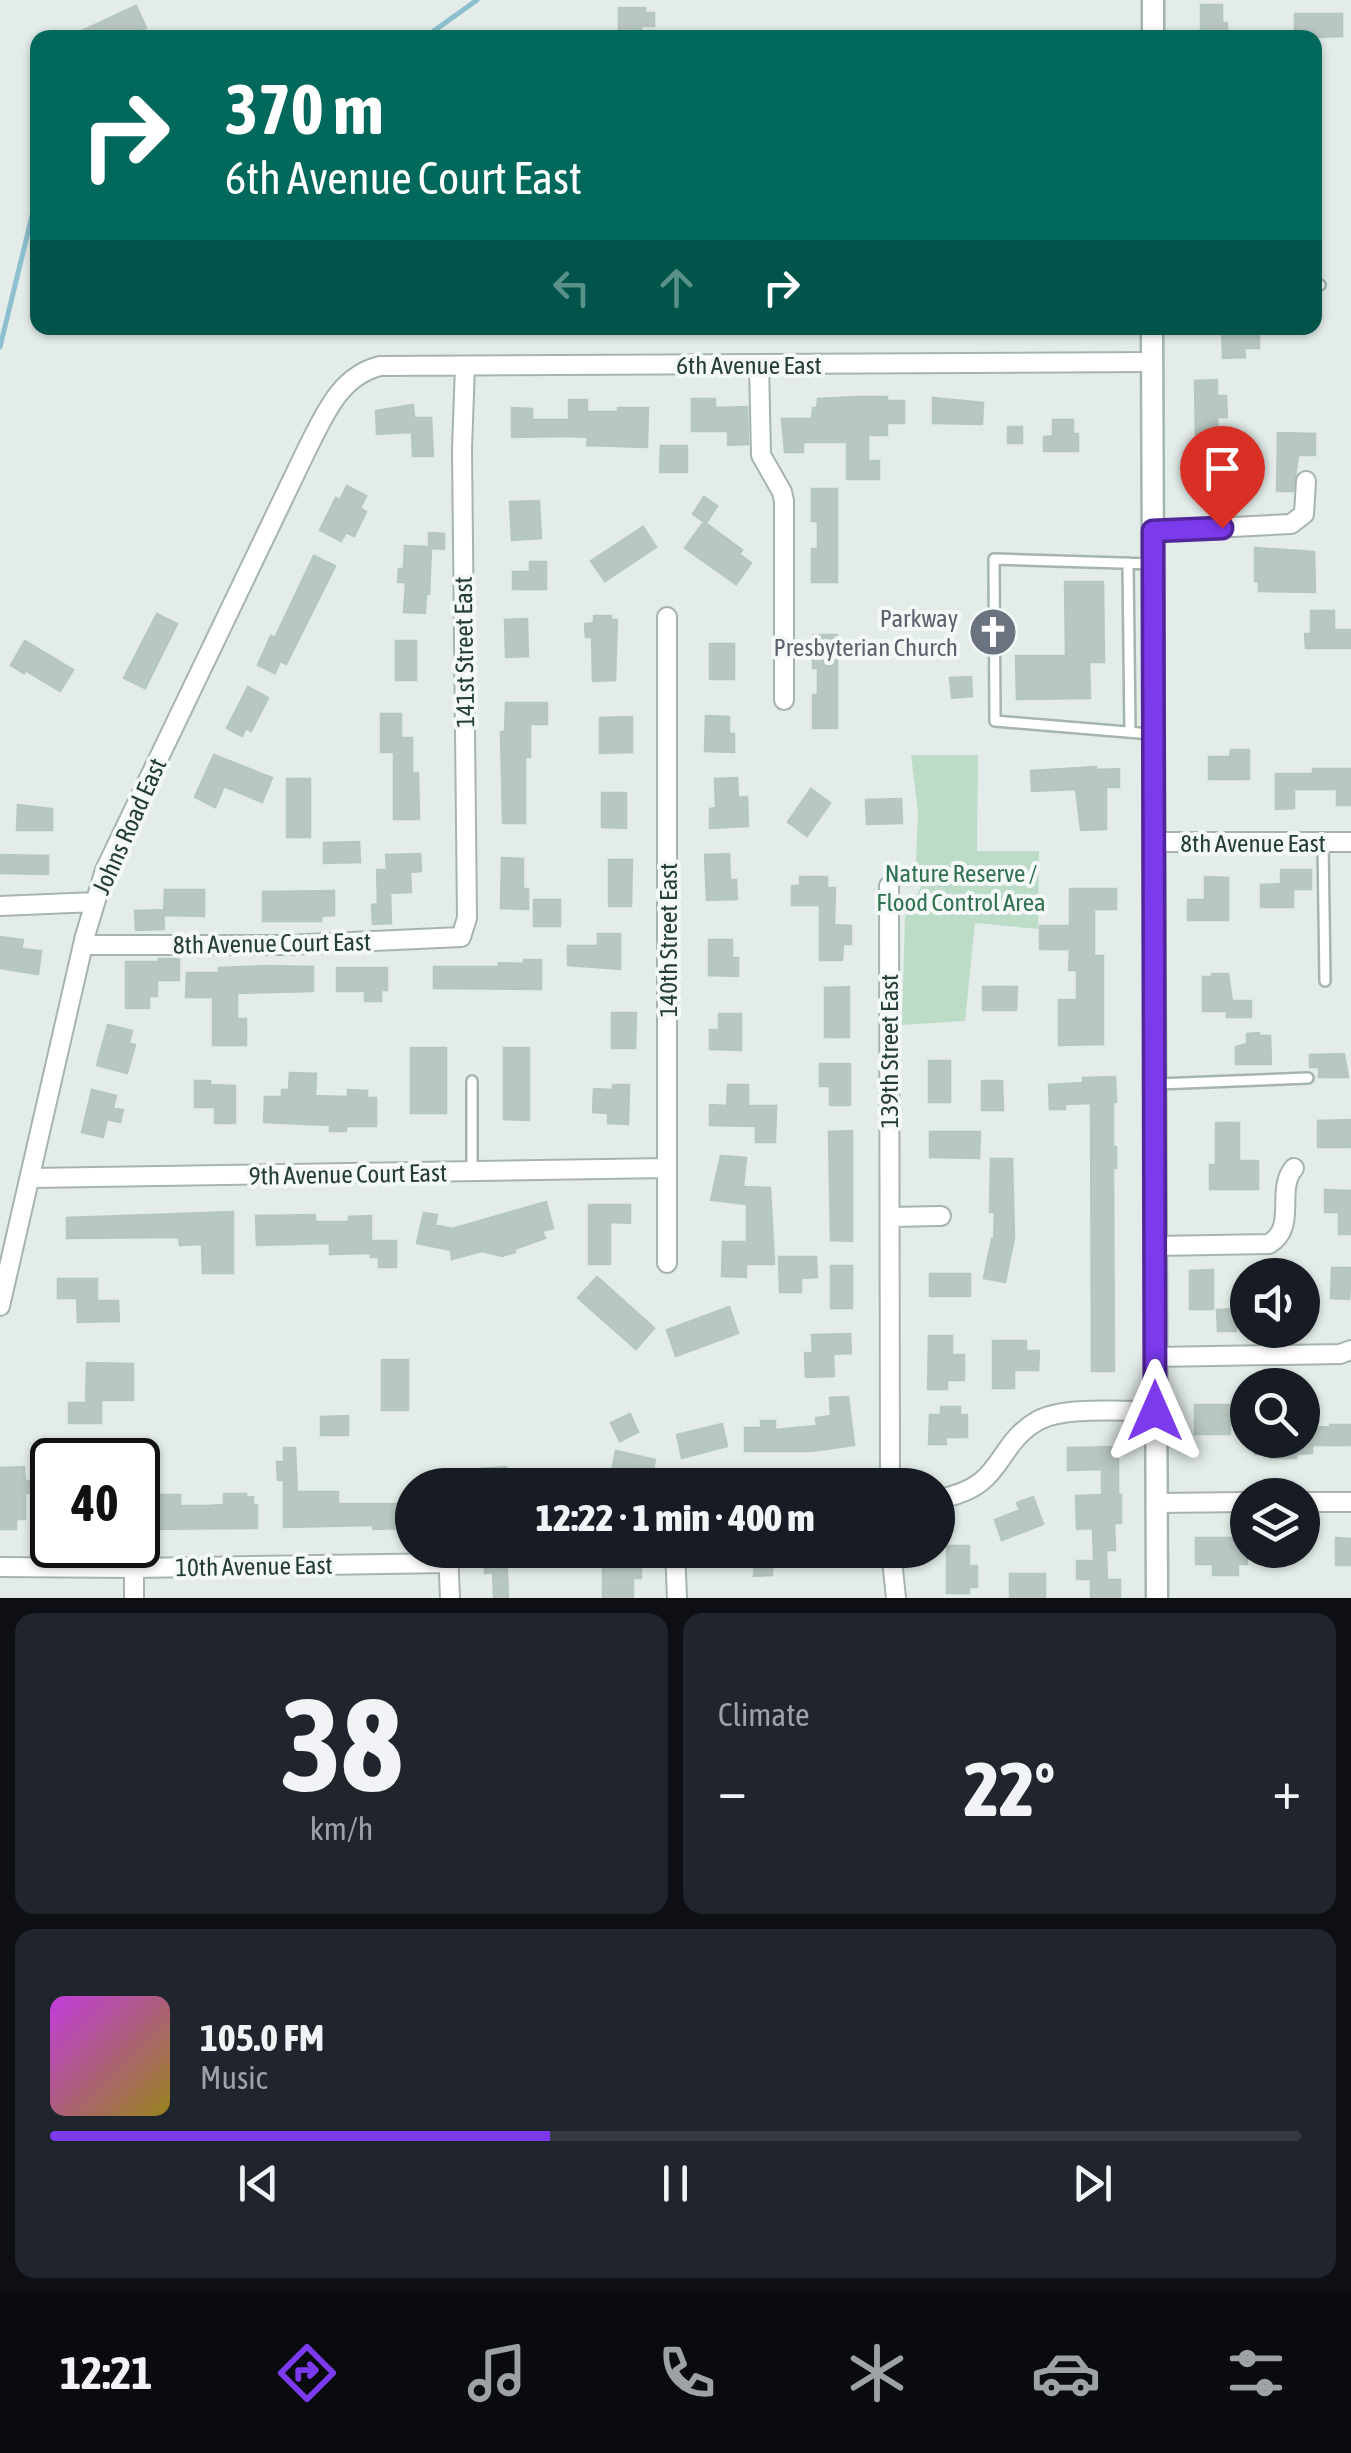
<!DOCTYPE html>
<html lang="en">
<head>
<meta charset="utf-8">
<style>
  body { margin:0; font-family:"Asap Condensed",sans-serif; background:#20242c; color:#f1f3f6; height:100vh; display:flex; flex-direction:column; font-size:38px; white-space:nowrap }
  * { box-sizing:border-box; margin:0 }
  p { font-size:32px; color:#9ea1a6 }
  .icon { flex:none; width:55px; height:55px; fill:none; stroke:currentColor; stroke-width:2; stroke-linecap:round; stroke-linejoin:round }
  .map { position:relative; height:1598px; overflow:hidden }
  .panel { display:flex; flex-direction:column; gap:15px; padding:15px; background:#0d0f14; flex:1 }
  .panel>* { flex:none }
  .top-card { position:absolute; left:30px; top:30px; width:1292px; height:305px; border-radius:20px; box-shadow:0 2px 8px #0004; background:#00695c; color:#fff; overflow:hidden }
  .fabs { position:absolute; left:1230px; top:1258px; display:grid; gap:20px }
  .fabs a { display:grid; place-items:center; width:90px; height:90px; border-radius:50%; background:#171b24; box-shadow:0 2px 8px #0004; font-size:50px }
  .speed { position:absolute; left:30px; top:1438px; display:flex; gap:20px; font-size:50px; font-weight:700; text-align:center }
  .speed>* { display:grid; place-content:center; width:130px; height:130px; border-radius:50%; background:#171b24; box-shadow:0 2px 8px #0004; line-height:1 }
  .speed .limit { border:5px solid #111; border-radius:15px; background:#fff; color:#111 }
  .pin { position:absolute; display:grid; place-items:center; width:85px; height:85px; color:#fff; margin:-102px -42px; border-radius:50% 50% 50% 0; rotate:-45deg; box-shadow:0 0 10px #0007 }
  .pin .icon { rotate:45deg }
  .me { position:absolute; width:110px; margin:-55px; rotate:0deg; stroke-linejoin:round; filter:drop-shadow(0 0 8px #0008) }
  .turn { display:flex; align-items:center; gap:35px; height:210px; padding:0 30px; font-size:45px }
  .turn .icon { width:130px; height:130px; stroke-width:2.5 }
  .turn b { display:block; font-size:70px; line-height:85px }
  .lanes { display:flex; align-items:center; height:95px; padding:0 30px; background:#0003; justify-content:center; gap:50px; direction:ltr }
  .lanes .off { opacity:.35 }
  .big { font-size:75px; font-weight:800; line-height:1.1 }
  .panel .card { flex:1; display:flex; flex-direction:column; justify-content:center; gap:15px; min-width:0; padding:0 35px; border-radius:20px; background:#20242c }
  .panel .dial { align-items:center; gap:0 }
  .dial b { font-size:130px; line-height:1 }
  .song { display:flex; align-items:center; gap:30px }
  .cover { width:120px; height:120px; border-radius:15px; background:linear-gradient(135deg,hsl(290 70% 55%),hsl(50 70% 35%)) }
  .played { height:10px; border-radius:5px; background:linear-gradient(90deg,#7c3aed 40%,#363941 40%) }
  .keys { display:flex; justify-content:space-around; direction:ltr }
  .heat { display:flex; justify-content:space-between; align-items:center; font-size:55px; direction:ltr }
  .panel .tiles { flex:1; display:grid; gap:15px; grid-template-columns:1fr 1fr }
  .card:last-child { grid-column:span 2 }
  .trip { position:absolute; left:395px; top:1468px; width:560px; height:100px; border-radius:50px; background:#171b24; box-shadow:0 2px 8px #0004; font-weight:800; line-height:100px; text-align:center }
  .tabs { display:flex; height:160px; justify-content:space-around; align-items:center; background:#090b0e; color:#9ea1a6 }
  .tabs .icon { width:70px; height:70px }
  .tabs .selected { color:#7c3aed }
  .tabs b { font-size:45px; color:#f1f3f6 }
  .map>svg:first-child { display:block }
</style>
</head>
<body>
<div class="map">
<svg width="1351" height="1598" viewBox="0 0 1351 1598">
  <rect width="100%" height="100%" fill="#e3ece9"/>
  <path fill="#bddcc8" d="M911,755H978L977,851H1039L1038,929L975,923L965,1021L902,1025L905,917L921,887L916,863L918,812Z"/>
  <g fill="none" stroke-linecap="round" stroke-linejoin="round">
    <path stroke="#8ebfce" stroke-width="5" d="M424,38L477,0
      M0,347L38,191"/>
  </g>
  <path fill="#b9c7c2" stroke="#b6c6c0" stroke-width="2.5" d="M1201,5H1222V23H1227V38H1201Z
    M136,6L146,28L124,38H67Z
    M619,8H645V13H654V26H641V38H619Z
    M1295,14H1342V36L1295,38Z
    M1259,329V348H1244L1245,357L1223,358L1222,330Z
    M1217,380V396H1226L1227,417H1217L1219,466L1224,465L1225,478L1219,479L1220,499L1197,500L1195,381Z
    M857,397H887V401H904V423H887V435H868V461H879V479H847V442H803V452H785L782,419H812L813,408H817L818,399Z
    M933,398L983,403L982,424L933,423Z
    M692,399H715V408L747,407L748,444L728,445V431H692Z
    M569,400H587V412H618V408H648L647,447L587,445L588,437L569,436L512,437V408L532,409V420H569Z
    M413,405L414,418H431L433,456H413L412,432L377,434L376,411Z
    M1053,420H1073V434H1078V451H1044V437L1053,436Z
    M1008,427H1022V443H1008Z
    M1278,433L1315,434V455H1298L1293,491H1277Z
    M661,446H687V472H660Z
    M347,486L366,496L360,508L366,512L354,536L346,532L341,541L320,530L336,498L340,500Z
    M812,489H837V582H812V549H818V521H812Z
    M704,497L717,506L706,523L693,514Z
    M539,501L541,538L512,540L510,502Z
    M704,522L742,550L739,554L751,563L736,584L685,548Z
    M643,527L656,547L605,581L591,561Z
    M429,533L444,534V549L431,548L429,594H426L425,613L404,612L406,582H398L399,569H404L405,546L429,547Z
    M1255,548L1314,552L1315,592L1259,591V581H1255Z
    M314,556L335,566L286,664L280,661L275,673L258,665L271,636L275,638Z
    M530,562H546V589H513V572H530Z
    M1065,582H1103L1104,662H1089L1090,698L1017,699L1016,656H1066Z
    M1311,611H1334V630H1351V648H1306L1305,634H1311Z
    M157,614L177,624L145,688L124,678Z
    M594,616H611V620H617L615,680L593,681L592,637H586L585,624L594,623Z
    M527,619L528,656L506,657L505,620Z
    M813,635H837V728H813V695H818V668H813Z
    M25,641L73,670L60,691L25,670L24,673L11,665Z
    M396,641H416V680H396Z
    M710,644H734V679H710Z
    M971,677L972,696L952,698L950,678Z
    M248,687L268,698L251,731L246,728L242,736L227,728Z
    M506,703H547V724H530V757H525V823H503L501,732H505Z
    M381,714H401V738H412V773H418L419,819H394V752H381Z
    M706,716L729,717V734H734V752L705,751Z
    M632,717V752L600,753V718Z
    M1231,750H1249V779H1209V757H1230Z
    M214,755L272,778L262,802L224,786L215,807L195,797Z
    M1096,767V770L1119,769V787H1106V829L1081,830L1076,789L1032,791L1031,771Z
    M1313,769H1351V805H1337V789H1294V808L1276,809V774H1313Z
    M737,778L738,798L747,797L748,826L710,828V809L716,808L715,779Z
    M287,779H310V837H287Z
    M811,789L830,803L807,836L788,822Z
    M602,793H626V828L602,827Z
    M901,799L902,823L867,824L866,800Z
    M18,805L52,809V830H17Z
    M359,842L360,862L324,863V843Z
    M420,854L421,871L410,872L411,892L390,893L391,923L373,924L372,905L378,904L377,870H387L386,855Z
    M729,854L730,880H736L737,899L707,900L705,855Z
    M0,855L48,856V874L0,873Z
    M502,858L523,859V889H528V909L501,908Z
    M609,860H632L631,906H609Z
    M1281,870H1311V889H1293V907H1261V885L1281,884Z
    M800,877H827V888H835L834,925L851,926V944H843L842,960H820V905H792V886H800Z
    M1205,877L1228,878V920H1188V900H1205Z
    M1070,889H1116V909H1094V956H1103V1044L1059,1045V1000H1077V970H1069L1070,949H1040V926H1070Z
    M165,890H204V916L164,915Z
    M334,891V915L321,916V921H263V892Z
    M534,900H560V926H534Z
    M163,910L164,929L136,930L135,911Z
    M598,934H620V969L568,965V946H598Z
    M0,937L23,940L21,949L41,951L38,974L0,968Z
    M709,940H732V958H738V976L709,975Z
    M159,959H179V980H157V996H149V1008H126V962H159Z
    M524,960H541V989L434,988V967H499V963L524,964Z
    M268,966L313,967V991L237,993V1019H246V1045H213V997H186L187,973H219V968Z
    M337,968H387V990H381V1001H365V991H337Z
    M1212,974H1228L1232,1001H1251V1017H1227V1011H1203V977H1213Z
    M849,987V1037H825V988Z
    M983,987H1017L1016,1010H983Z
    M612,1013H636L635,1048H612Z
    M719,1014H741V1050L710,1049V1030H719Z
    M108,1025L132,1031L129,1043L135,1045L127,1073L97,1065Z
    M1259,1033V1036H1270L1271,1064H1236V1047L1247,1044V1034Z
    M411,1048H446V1113H411Z
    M504,1048H529V1120L504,1119Z
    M1344,1054L1348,1077H1319V1067H1310V1055Z
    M929,1061H950V1102H929Z
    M820,1064H850V1105H830V1086H820Z
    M290,1073L316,1074L315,1096L348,1097V1090L367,1091V1098H376V1126H346V1131H330V1125L264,1122L265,1097H282V1090H289Z
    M1115,1077L1116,1102H1113V1147H1116V1168H1113L1114,1371H1092L1091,1103L1065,1104V1109H1050L1049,1085L1083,1083V1078Z
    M195,1081H210V1085L235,1086V1123H215V1107H195Z
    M982,1081H1002L1003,1110H982Z
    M613,1085H629L628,1124L608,1123V1113L593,1112L594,1089L613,1090Z
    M728,1085H748V1106H776L775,1142H756V1126L710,1125V1105L727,1106Z
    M92,1090L116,1096L113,1108L123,1110L120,1122L107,1119L103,1137L82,1132Z
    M1351,1120V1147H1318V1121Z
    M1216,1123H1239V1161H1258V1189H1210V1165H1216Z
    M852,1131V1241L831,1240L829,1132Z
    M930,1132H980L979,1158L930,1157Z
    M721,1156L746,1158L743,1187L770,1188L774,1264H746V1277L722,1276L723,1242H747V1204L711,1200Z
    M991,1159H1012L1014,1238L1005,1282L984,1278L992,1239L994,1240L995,1212H990Z
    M1325,1190L1351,1191V1234H1339V1212H1325Z
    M546,1202L553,1228L542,1231L545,1238L514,1249L515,1252L502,1256L482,1251L452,1259L451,1250L417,1243L424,1213L437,1215L435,1225L452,1229Z
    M589,1205H630V1223L610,1222V1264H589Z
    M233,1212V1273H203L202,1244L180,1245L179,1237L67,1238V1218Z
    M315,1215V1222H349V1217L371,1216V1241H396V1267H379V1257H371V1253L330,1254V1243L257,1245L256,1216Z
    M779,1257H816L817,1277L801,1278V1292H780Z
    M831,1266H852V1308H831Z
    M1332,1268H1351L1349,1299L1331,1298Z
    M1213,1270V1309H1190V1271Z
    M930,1274H970V1296H930Z
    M597,1277L654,1328L636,1349L578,1298Z
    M58,1279H97V1301H118L119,1321L78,1322L77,1298H58Z
    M729,1307L738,1333L676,1356L667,1330Z
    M1235,1309L1236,1331H1218L1217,1310Z
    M850,1334L851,1353L833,1354L834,1376L806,1377L805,1353H813L812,1335Z
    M929,1336H952V1355H964V1380H947V1389H928Z
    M993,1341H1026V1351H1039L1038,1370H1014V1388H993Z
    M382,1360H408V1410H382Z
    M87,1363L133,1364V1400H101V1423H69V1403H86Z
    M848,1397L854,1445L812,1451H745V1428H761V1421H775V1430L817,1426L816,1418L831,1416L830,1398Z
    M1195,1405H1230V1434H1195Z
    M941,1407H960V1415H967V1437H945L946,1444H929L930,1415H941Z
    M630,1414L638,1432L620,1441L611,1423Z
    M348,1416V1435H321V1417Z
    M722,1424L727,1446L682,1458L677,1435Z
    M1330,1425H1351V1445H1312V1453L1296,1454V1458H1270V1454H1255V1440H1302V1428L1330,1427Z
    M1118,1447V1495H1121V1523H1114L1115,1550H1106L1107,1580H1120V1598H1091V1579H1077V1561H1094L1093,1528L1077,1529L1076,1496L1102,1495V1469L1068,1470V1448Z
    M284,1448H295L297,1492H338V1504H402V1528L373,1529V1525L284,1527V1480H278L277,1462H284Z
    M616,1451L655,1460L649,1485H609Z
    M24,1467L25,1481H32V1493H25V1519H16V1529H1V1468Z
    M506,1467V1485H481L480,1469Z
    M224,1494H246V1498L253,1497V1505H257V1528L138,1529V1505H160V1495H180V1506H207L224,1505Z
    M1033,1497L1043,1524L1002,1540L995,1520L1020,1510L1017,1503Z
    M1196,1538H1247V1564H1238V1575H1213V1564H1196Z
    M1336,1538L1351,1539V1565H1336Z
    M947,1546H969V1566H977V1587H969V1593H947Z
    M484,1550H506L508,1598H494L493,1572L485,1573Z
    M603,1550H641V1578H633V1598H603Z
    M756,1555H772V1575L754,1576Z
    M1010,1574H1045V1598H1010Z"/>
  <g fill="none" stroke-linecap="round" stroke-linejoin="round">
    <g stroke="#a6b4b0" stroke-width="14">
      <path id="service" d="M1315,284L1320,285
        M1128,563L1130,732
        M1151,734L995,721L994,559L1153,564
        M1323,843L1325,981
        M472,1081V1172
        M1158,1084L1308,1078"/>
    </g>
    <g stroke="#a6b4b0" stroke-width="22">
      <path id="minor" d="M759,365L761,455L782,492L784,501V700
        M1153,531L1291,524L1304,514L1306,481
        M667,617V1263
        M1154,842H1351
        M889,886L890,1485
        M0,906L95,902
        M84,945H286L461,937L467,918L462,449L465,366
        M30,1178L667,1168
        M890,1217L941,1216
        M1156,1246L1269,1244C1298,1227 1275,1190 1294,1168
        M0,1306L85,936L105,870L308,447C325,414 340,376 380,366L1152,362
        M1155,1357L1340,1354L1351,1350
        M446,1479V1485
        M938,1499C1007,1487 993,1445 1039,1420C1066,1406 1124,1412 1155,1411
        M1302,1502H1351
        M1157,1503L1248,1502
        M448,1550L450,1598
        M675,1550L677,1598
        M891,1550L896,1598
        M0,1567L134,1568L449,1563
        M134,1598V1568"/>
    </g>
    <g stroke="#a6b4b0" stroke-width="25">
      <path id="tertiary" d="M1153,0V38
        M1152,328L1157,1598"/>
    </g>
    <use href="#service" stroke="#fff" stroke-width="9"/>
    <use href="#minor" stroke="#fff" stroke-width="18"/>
    <use href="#tertiary" stroke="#fff" stroke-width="20"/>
  </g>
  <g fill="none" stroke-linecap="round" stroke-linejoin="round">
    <g stroke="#51269a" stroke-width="25">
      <path id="route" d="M1155,1411L1153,531L1222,528"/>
    </g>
    <use href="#route" stroke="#7c3aed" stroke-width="18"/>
  </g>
  <defs>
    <g id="church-disc" transform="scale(2.5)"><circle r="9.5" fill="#6b7280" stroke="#f4f9f7"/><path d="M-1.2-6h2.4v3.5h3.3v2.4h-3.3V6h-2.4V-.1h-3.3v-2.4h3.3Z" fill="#fff"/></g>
  </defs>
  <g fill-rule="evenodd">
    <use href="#church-disc" x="993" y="632"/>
  </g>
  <g text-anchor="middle" stroke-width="8" stroke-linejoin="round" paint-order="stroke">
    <g font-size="25" fill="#243d38" stroke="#f4f9f7">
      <text x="749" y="374">6th Avenue East</text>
      <text transform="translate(464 652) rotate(-91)" y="9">141st Street East</text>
      <text transform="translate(129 826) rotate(-66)" y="9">Johns Road East</text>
      <text x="1253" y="852">8th Avenue East</text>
      <text transform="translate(668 940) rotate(-90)" y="9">140th Street East</text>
      <text transform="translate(272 943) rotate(-1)" y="9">8th Avenue Court East</text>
      <text transform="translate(889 1051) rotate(-90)" y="9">139th Street East</text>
      <text transform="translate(348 1174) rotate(-1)" y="9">9th Avenue Court East</text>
      <text transform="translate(254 1566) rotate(-1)" y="9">10th Avenue East</text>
    </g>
    <g font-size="25" fill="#5b616d" stroke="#f4f9f7" text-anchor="end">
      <text x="958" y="627">Parkway<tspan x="958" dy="29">Presbyterian Church</tspan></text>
    </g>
    <g font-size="25" fill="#30724f" stroke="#f4f9f7">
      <text x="961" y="882">Nature Reserve /<tspan x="961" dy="29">Flood Control Area</tspan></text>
    </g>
  </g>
</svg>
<div class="fabs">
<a><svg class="icon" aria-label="sound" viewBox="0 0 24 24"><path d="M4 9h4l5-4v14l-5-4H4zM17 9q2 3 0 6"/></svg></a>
<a><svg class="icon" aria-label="search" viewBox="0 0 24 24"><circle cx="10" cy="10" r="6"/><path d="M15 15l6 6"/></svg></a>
<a><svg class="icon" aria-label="layers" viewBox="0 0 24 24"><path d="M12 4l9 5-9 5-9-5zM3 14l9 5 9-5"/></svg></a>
</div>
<div class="speed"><div class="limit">40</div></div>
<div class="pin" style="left:1222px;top:528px;background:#d93025"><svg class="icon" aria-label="arrive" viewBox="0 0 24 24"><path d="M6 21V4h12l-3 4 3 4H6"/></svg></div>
<svg class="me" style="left:1155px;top:1411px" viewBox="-20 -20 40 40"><path d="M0-17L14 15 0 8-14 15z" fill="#7c3aed" stroke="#fff" stroke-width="4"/></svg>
<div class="trip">12:22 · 1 min · 400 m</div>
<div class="top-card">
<div class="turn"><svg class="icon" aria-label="right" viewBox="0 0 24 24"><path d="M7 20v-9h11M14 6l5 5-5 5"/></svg><div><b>370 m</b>6th Avenue Court East</div></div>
<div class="lanes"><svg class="icon off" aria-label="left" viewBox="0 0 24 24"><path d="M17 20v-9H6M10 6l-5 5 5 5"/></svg><svg class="icon off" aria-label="ahead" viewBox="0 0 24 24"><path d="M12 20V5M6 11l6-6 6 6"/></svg><svg class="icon" aria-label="right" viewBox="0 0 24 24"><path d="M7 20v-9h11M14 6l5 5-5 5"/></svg></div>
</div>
</div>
<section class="panel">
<div class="tiles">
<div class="card dial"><b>38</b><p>km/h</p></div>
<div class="card"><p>Climate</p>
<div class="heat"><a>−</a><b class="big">22°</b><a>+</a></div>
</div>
<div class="card">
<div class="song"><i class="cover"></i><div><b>105.0 FM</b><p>Music</p></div></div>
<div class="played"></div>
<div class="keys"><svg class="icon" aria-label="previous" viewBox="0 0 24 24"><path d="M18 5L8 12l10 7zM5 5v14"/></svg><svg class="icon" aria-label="pause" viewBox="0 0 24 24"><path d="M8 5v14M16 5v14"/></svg><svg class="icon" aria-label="next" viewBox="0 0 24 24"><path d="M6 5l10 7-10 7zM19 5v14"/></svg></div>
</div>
</div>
</section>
<nav class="tabs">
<b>12:21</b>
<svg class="icon selected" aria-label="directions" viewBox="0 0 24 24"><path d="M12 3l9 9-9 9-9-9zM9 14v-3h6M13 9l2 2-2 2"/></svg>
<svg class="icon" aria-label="music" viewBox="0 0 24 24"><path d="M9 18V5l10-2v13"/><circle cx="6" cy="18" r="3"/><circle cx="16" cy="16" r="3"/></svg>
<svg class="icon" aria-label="phone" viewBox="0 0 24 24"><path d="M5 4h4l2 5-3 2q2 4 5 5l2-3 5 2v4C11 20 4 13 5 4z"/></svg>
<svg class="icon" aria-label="climate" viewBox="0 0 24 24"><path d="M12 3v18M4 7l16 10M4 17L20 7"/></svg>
<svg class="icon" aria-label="car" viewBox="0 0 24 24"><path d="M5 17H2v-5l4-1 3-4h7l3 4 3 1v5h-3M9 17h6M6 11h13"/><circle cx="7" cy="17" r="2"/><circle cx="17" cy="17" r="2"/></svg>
<svg class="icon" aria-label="filters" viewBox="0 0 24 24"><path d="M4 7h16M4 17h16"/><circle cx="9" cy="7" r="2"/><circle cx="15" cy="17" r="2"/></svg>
</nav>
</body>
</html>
